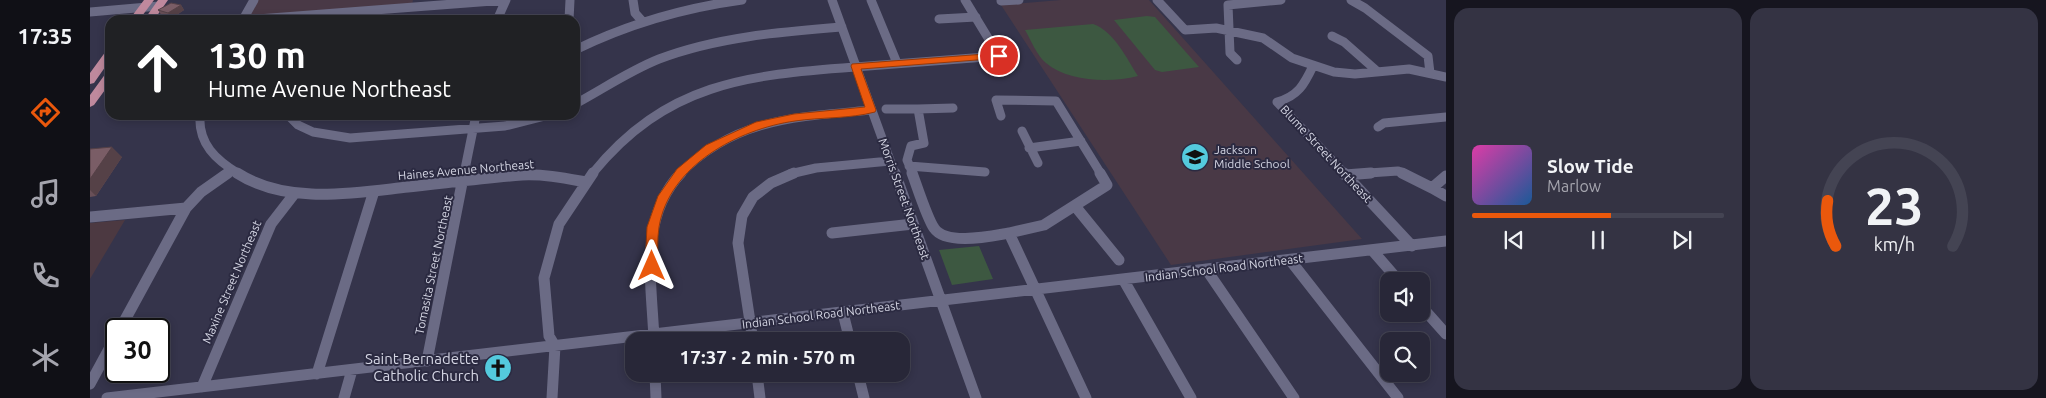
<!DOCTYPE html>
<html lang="en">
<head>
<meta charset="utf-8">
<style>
  body { margin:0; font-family:Ubuntu,sans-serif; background:#343343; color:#f1f3f6; height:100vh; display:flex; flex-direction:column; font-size:19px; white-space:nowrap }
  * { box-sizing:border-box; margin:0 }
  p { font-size:16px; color:#a5a5ae }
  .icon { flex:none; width:28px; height:28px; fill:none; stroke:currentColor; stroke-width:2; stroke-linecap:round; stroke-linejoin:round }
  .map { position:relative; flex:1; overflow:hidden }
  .drawer { display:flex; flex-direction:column; gap:8px; padding:8px; background:#16151f; width:600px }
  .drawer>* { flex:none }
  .banner { position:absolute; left:15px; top:15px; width:475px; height:105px; border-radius:15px; box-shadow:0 2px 8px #0003,0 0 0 1px #444453; background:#202124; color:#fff; overflow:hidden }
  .controls { position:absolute; left:1290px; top:272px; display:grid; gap:10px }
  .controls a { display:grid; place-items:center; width:50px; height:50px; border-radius:10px; background:#282738; box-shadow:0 2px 8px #0003,0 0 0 1px #444453; font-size:25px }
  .speed { position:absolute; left:15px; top:318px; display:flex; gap:10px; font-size:25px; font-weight:700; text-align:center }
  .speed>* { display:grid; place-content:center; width:65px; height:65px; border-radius:50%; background:#282738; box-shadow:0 2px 8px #0003,0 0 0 1px #444453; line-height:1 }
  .speed .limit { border:2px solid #111; border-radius:8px; background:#fff; color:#111 }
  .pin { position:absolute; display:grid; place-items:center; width:42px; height:42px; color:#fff; margin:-21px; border:2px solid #fff; border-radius:50%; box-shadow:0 1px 5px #0007 }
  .me { position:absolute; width:55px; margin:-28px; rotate:0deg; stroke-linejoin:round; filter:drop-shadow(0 0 4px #0008) }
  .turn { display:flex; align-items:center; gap:18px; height:105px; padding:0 20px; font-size:22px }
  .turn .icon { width:65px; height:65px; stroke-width:2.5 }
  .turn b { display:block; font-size:35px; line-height:42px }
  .drawer .widget { flex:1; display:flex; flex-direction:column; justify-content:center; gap:8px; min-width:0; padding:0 18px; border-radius:15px; background:#343343 }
  .drawer .dial { align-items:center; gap:0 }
  .dial svg { height:130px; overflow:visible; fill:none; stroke:#444453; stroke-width:7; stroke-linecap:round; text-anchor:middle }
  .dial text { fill:#f1f3f6; stroke:none }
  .song { display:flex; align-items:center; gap:15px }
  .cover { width:60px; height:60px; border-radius:8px; background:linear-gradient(135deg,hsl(320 70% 55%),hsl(210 70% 35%)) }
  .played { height:5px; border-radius:2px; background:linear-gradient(90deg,#ea580c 55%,#444453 55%) }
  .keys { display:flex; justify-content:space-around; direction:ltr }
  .drawer .tiles { flex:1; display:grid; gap:8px; grid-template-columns:repeat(2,1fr) }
  .trip { position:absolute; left:535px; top:332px; width:285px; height:50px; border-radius:15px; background:#282738; box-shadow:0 2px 8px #0003,0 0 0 1px #444453; font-weight:700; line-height:50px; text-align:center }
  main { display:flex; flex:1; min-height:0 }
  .tabs { display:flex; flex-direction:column; width:90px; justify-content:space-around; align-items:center; background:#101016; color:#a5a5ae }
  .tabs .icon { width:35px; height:35px }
  .tabs .active { color:#ea580c }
  .tabs b { font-size:22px; color:#f1f3f6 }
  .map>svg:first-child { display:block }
</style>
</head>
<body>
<main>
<nav class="tabs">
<b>17:35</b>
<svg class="icon active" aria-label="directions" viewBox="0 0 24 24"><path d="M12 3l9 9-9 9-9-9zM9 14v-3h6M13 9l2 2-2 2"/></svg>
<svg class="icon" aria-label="music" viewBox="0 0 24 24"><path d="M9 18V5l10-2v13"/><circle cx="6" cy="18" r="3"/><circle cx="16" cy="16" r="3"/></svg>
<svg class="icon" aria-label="phone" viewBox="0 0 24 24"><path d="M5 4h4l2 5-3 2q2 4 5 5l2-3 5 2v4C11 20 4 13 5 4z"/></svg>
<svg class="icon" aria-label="climate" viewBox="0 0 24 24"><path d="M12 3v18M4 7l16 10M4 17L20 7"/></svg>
</nav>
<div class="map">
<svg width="1356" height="398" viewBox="0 0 1356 398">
  <rect width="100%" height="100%" fill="#35344b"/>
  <path fill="#4c3941" d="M35,220L13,257L0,279V223Z"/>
  <path fill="#493946" d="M168,0H323L322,5L159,17Z
    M971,0H1059L1272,239L1081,265L911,5Z"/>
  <path fill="#3d5841" d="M1057,16L1065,17L1109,67L1072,72L1065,70L1024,20Z
    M1003,24C1024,31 1037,59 1048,76C1021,83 978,82 956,63C947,56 941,40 935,30Z
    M889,246L903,279L862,285L849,250Z"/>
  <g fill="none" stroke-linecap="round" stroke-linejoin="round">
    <path stroke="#6b6b85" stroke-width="9" d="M543,0L545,13L553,22
      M742,0L805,174
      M781,0L807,63
      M1067,0L1095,30L1126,28L1173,38L1202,58L1244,72L1265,74L1319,69L1356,77
      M1261,0L1275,8L1338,56L1340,73
      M911,1L929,0
      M0,12L69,6
      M849,19L886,17
      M153,20L416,0
      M157,20L155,16L164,0
      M407,20L416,0
      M479,20L480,0
      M1242,36L1254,42L1288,72
      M485,50C538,24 593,8 652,0
      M1147,60L1140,53L1138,5L1191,0
      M1223,66C1214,85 1208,96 1187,102L1255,174
      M485,104C513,89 539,71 569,59C627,37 690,32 752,27
      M796,109H828L834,143L821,146L817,160L823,174
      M828,109L863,108
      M110,115C108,144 126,160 149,174
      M198,115L208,125L223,132L260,138L415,126L459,115
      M911,116L906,100L966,101L1011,174
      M1288,127L1294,123L1356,117
      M932,131L948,163
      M939,148L991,141
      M819,166L895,172
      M136,174L141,171
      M374,174L386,115
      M502,174C576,83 656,75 765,67C813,63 861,60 909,56L875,0
      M590,174C645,118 707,117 781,110
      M700,174L726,168L800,161
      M1264,174L1308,171L1315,174"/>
    <path stroke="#6b6b85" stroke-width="11" d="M147,173C197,205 263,193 318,187C356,183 394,178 432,175C454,174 474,178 496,182
      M805,173L886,398
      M822,173C827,186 837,218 844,228C856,246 901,236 919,233
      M1254,173L1322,246
      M1312,173L1342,188L1356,176
      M1255,175L1281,173
      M1342,188L1356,196
      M985,206L1029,260
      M0,217L96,208
      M742,233L823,224
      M1282,250L1309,281
      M1200,260L1308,398
      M1116,269L1204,398
      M1033,279L1101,398
      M1331,306L1356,334
      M753,313L760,341
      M30,329L96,208L111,192L138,173
      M564,340C562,284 548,218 591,173
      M663,341L648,243L652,216L663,197L681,183L704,173
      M337,361L374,173
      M227,374L284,191
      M565,374L566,398
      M667,374L670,398
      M768,374L774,398
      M0,384L26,336
      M112,387L181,224L205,193
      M17,398L1356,241
      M254,398L262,370
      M462,398L465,346L459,336L454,278L469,224L503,173
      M996,398L919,233L954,225L1017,185L1010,173"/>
    <path fill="#bf899d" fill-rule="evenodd" d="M54,0H64L49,20H39Z
      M68,0H78L64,20H54Z
      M20,50V60L4,83L0,84V73L16,51Z
      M20,72V83L4,105L0,107V95L16,73Z"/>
  </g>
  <path fill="#695058" d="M91,5L94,10L82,18L72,16L68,10Z
    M0,149L32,157L6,196L0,197Z"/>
  <path fill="#554147" d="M91,5L94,10L82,18L78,13Z
    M22,147L32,157L6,196L0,190V179Z"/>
  <path fill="#7a5d66" stroke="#554147" d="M81,3L91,5L78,13L68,10Z
    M22,147L0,179V149Z"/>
  <path fill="#ea580c" stroke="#983908" d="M909,53L914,56L912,58L771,69L786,110L785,112C759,119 731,117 705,121C648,129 579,166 569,227C567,239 568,253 568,266L566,269H557L555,266L557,227L568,196L587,169L616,145L666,122L704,114L775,107L761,66L762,64Z"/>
  <defs>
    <g id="school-disc" transform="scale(1.4375)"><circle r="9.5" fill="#54cadd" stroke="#2b2a41"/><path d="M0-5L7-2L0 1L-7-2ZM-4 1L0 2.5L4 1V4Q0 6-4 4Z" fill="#111"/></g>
    <g id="church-disc" transform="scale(1.4375)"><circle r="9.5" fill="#54cadd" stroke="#2b2a41"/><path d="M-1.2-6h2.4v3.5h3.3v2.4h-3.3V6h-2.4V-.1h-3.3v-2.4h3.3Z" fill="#111"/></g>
  </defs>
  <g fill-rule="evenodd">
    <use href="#school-disc" x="1105" y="157"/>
    <use href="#church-disc" x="408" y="368"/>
  </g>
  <g text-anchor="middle" stroke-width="4" stroke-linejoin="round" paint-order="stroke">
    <g font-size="12" fill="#d4d5e3" stroke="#2b2a41" text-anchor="start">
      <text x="1124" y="154">Jackson<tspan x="1124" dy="14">Middle School</tspan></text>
    </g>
    <g font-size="12" fill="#d4d5e3" stroke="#2b2a41">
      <text transform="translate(1236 154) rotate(47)" y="4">Blume Street Northeast</text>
      <text transform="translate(376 170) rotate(-5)" y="4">Haines Avenue Northeast</text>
      <text transform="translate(814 199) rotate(70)" y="4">Morris Street Northeast</text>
      <text transform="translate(344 265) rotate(-78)" y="4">Tomasita Street Northeast</text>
      <text transform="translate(1134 268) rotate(-7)" y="4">Indian School Road Northeast</text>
      <text transform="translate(142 282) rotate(-67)" y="4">Maxine Street Northeast</text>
      <text transform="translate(731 315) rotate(-7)" y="4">Indian School Road Northeast</text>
    </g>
    <g font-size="15" fill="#d4d5e3" stroke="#2b2a41" text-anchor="end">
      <text x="389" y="364">Saint Bernadette<tspan x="389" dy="17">Catholic Church</tspan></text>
    </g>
  </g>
</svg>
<div class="controls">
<a><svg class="icon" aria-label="sound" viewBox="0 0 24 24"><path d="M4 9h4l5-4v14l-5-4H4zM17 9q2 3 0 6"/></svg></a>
<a><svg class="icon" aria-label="search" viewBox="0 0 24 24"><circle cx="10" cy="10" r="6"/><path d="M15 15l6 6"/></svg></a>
</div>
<div class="speed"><div class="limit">30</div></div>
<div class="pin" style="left:909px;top:56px;background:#d93025"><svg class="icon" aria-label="arrive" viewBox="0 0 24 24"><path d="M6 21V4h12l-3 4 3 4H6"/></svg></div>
<svg class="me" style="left:562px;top:266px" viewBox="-20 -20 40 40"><path d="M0-17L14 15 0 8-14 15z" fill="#ea580c" stroke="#fff" stroke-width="4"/></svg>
<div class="trip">17:37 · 2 min · 570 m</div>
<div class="banner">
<div class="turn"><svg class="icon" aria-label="ahead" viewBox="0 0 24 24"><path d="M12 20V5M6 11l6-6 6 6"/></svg><div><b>130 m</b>Hume Avenue Northeast</div></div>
</div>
</div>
<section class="drawer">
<div class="tiles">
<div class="widget">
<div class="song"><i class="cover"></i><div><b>Slow Tide</b><p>Marlow</p></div></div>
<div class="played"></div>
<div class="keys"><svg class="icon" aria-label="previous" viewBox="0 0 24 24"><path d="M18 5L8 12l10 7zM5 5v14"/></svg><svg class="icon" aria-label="pause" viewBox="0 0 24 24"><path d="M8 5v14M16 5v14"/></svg><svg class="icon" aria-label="next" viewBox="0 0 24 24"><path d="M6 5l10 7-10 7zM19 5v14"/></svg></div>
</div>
<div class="widget dial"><svg viewBox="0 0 100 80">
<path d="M14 69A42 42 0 1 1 86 69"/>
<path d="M14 69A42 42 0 0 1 9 41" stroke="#ea580c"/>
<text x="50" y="56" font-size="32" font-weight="700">23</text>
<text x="50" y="72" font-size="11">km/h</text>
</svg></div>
</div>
</section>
</main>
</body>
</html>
